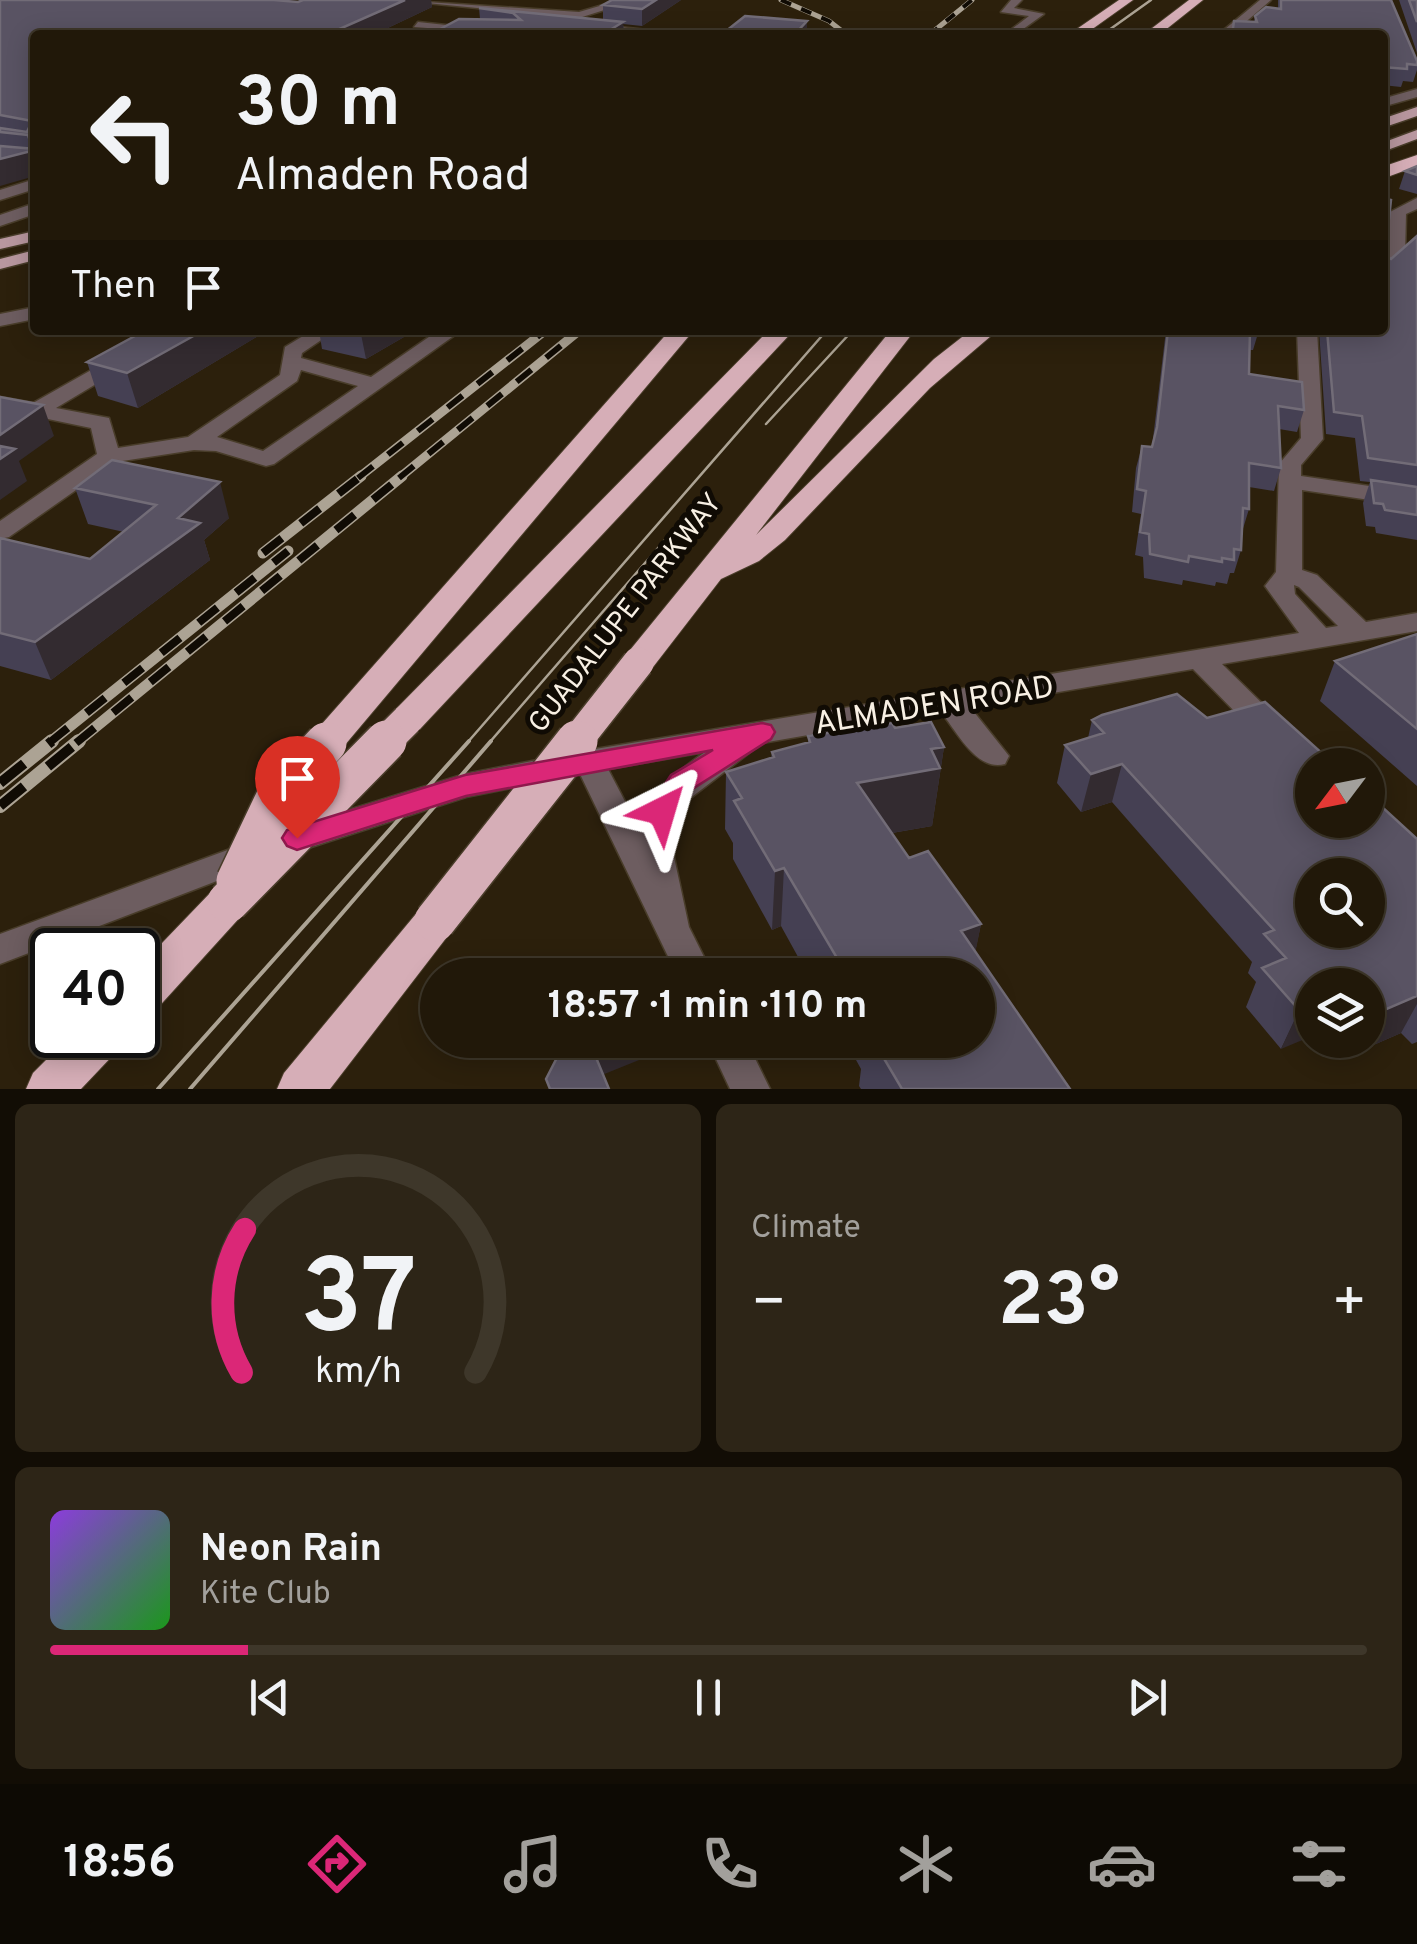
<!DOCTYPE html>
<html lang="en">
<head>
<meta charset="utf-8">
<style>
  body { margin:0; font-family:Overpass,sans-serif; background:#2d2517; color:#f1f3f6; height:100vh; display:flex; flex-direction:column; font-size:38px; white-space:nowrap }
  * { box-sizing:border-box; margin:0 }
  p { font-size:32px; color:#a2a09c }
  .icon { flex:none; width:55px; height:55px; fill:none; stroke:currentColor; stroke-width:2; stroke-linecap:round; stroke-linejoin:round }
  .map { position:relative; height:1089px; overflow:hidden }
  .sheet { display:flex; flex-direction:column; gap:15px; padding:15px; background:#120d05; flex:1 }
  .sheet>* { flex:none }
  .hud { position:absolute; left:30px; top:30px; width:1358px; height:305px; border-radius:10px; box-shadow:0 5px 25px #0003,0 0 0 2px #3e372a; background:#211809; color:#f1f3f6; overflow:hidden }
  .needle { width:65px; rotate:238deg }
  .controls { position:absolute; left:1295px; top:748px; display:grid; gap:20px }
  .controls a { display:grid; place-items:center; width:90px; height:90px; border-radius:50%; background:#211809; box-shadow:0 5px 25px #0003,0 0 0 2px #3e372a; font-size:50px }
  .speed { position:absolute; left:30px; top:928px; display:flex; gap:20px; font-size:50px; font-weight:700; text-align:center }
  .speed>* { display:grid; place-content:center; width:130px; height:130px; border-radius:50%; background:#211809; box-shadow:0 5px 25px #0003,0 0 0 2px #3e372a; line-height:1 }
  .speed .limit { border:5px solid #111; border-radius:15px; background:#fff; color:#111 }
  .pin { position:absolute; display:grid; place-items:center; width:85px; height:85px; color:#fff; margin:-102px -42px; border-radius:50% 50% 50% 0; rotate:-45deg; box-shadow:0 0 10px #0007 }
  .pin .icon { rotate:45deg }
  .me { position:absolute; width:110px; margin:-55px; rotate:40deg; stroke-linejoin:round; filter:drop-shadow(0 0 8px #0008) }
  .turn { display:flex; align-items:center; gap:35px; height:210px; padding:0 40px; font-size:45px }
  .turn .icon { width:130px; height:130px; stroke-width:2.5 }
  .turn b { display:block; font-size:70px; line-height:85px }
  .then { display:flex; align-items:center; height:95px; padding:0 40px; background:#0003; gap:20px; font-size:38px }
  .big { font-size:75px; font-weight:700; line-height:1.1 }
  .sheet .card { flex:1; display:flex; flex-direction:column; justify-content:center; gap:15px; min-width:0; padding:0 35px; border-radius:15px; background:#2d2517 }
  .sheet .dial { align-items:center; gap:0 }
  .dial svg { height:260px; overflow:visible; fill:none; stroke:#3e372a; stroke-width:7; stroke-linecap:round; text-anchor:middle }
  .dial text { fill:#f1f3f6; stroke:none }
  .song { display:flex; align-items:center; gap:30px }
  .cover { width:120px; height:120px; border-radius:15px; background:linear-gradient(135deg,hsl(270 70% 55%),hsl(120 70% 35%)) }
  .played { height:10px; border-radius:5px; background:linear-gradient(90deg,#db2777 15%,#3e372a 15%) }
  .keys { display:flex; justify-content:space-around; direction:ltr }
  .heat { display:flex; justify-content:space-between; align-items:center; font-size:55px; direction:ltr }
  .sheet .tiles { flex:1; display:grid; gap:15px; grid-template-columns:1fr 1fr }
  .card:last-child { grid-column:span 2 }
  .trip { position:absolute; left:420px; top:958px; width:575px; height:100px; border-radius:50px; background:#211809; box-shadow:0 5px 25px #0003,0 0 0 2px #3e372a; font-weight:700; line-height:100px; text-align:center }
  .menu { display:flex; height:160px; justify-content:space-around; align-items:center; background:#0d0a04; color:#a2a09c }
  .menu .icon { width:70px; height:70px }
  .menu .current { color:#db2777 }
  .menu b { font-size:45px; color:#f1f3f6 }
  .map>svg:first-child { display:block }
</style>
</head>
<body>
<div class="map">
<svg width="1417" height="1089" viewBox="0 0 1417 1089">
  <rect width="100%" height="100%" fill="#2c200c"/>
  <g fill="none" stroke-linecap="round" stroke-linejoin="round">
    <g stroke="#493d2a" stroke-width="3">
      <path id="minor" d="M396,0L579,12L620,0H636L579,18Z
        M1011,0H1022L1014,8L1044,14L1015,35H1004L1029,16L1001,12Z
        M1260,0H1271L1233,33L1208,35L1225,29Z
        M418,22L513,32L519,35L414,27Z
        M590,24L657,31L663,34L586,29Z
        M1417,89V97L1382,107V99Z
        M35,179V189L0,200V190Z
        M1417,198V209L1406,214L1405,255L1382,275L1390,212Z
        M35,203V214L0,226V215Z
        M35,307V319L0,326V314Z
        M162,330H186L56,408L109,418L118,448L188,437L280,375L285,347L313,330H336L302,353L301,358L371,377L439,330H462L274,464L266,466L216,451L194,450L116,462L9,537L0,539V521L97,454L91,428L0,409V397L33,403ZM301,370L358,386L263,451L217,437L297,381Z
        M1297,330H1317L1323,439L1301,465V476L1417,493V507L1302,490V570L1317,575L1366,622L1417,613V631L1222,664L1323,763L1312,765V782L1301,779L1193,669L970,707L1009,756L1005,764C977,772 957,732 941,712L762,743L684,803L674,833V857L689,927L713,975H677L580,774L466,797L299,851L287,847L283,838L287,829L465,774L589,750L1299,633L1265,586L1276,572L1279,464L1301,438ZM1294,585L1299,587L1338,626L1326,628L1295,594ZM705,752C673,774 651,794 641,832L608,769Z
        M252,841L264,845L269,854L264,863L0,964V934Z
        M707,1040H746L770,1089H730Z"/>
    </g>
    <g stroke="#493d2a" stroke-width="3">
      <path id="major" d="M1417,107V116L1382,128V119Z
        M1417,130V139L1382,152V143Z
        M35,231V241L0,249V239Z
        M35,250V260L0,269V259Z"/>
    </g>
    <g stroke="#493d2a" stroke-width="2">
      <path id="highway" d="M1119,0H1133L1084,35H1068Z
        M1189,0H1203L1159,35H1143Z
        M1417,155V166L1382,179V167Z
        M670,330H694L339,752L326,756L313,752L308,743L313,734Z
        M769,330H794L420,729L407,732L394,729L389,720L394,711Z
        M891,330H915L756,535L934,359L971,330H998L930,388L785,540L759,561L721,579L650,671L638,674L626,671L621,663L626,655Z
        M228,885L243,890L249,902L243,914L154,1012L138,1017V968L213,890Z
        M435,904L450,909L456,921L450,933L330,1089H277L284,1073L420,909Z
        M71,1035H125L118,1050L81,1089H26L33,1073Z"/>
    </g>
    <use href="#minor" fill="#6d5d60" fill-rule="evenodd"/>
    <use href="#major" fill="#b8979f" fill-rule="evenodd"/>
    <use href="#highway" fill="#d6aeb7" fill-rule="evenodd"/>
    <path stroke="#aca394" stroke-width="2.5" d="M1102,35L1151,0
      M766,424L853,330
      M467,743L827,330
      M489,743L684,518"/>
    <path stroke="#aca394" stroke-width="4" d="M158,1089L469,741
      M190,1089L491,741"/>
    <g stroke="#aca394" stroke-width="5">
      <path id="rail-far3" d="M781,0L829,21L847,35
        M929,35L972,0"/>
    </g>
    <g stroke="#aca394" stroke-width="9">
      <path id="rail-far2" d="M358,478L546,330
        M399,478L580,330"/>
    </g>
    <g stroke="#aca394" stroke-width="11">
      <path id="rail-far1" d="M263,553L361,476
        M49,743L288,551
        M76,743L402,476"/>
    </g>
    <g stroke="#aca394" stroke-width="14">
      <path id="rail" d="M0,783L52,741
        M0,806L79,741"/>
    </g>
    <use href="#rail-far3" stroke="#100b04" stroke-width="4" stroke-dasharray="11" stroke-linecap="butt"/>
    <use href="#rail-far2" stroke="#100b04" stroke-width="6" stroke-dasharray="19" stroke-linecap="butt"/>
    <use href="#rail-far1" stroke="#100b04" stroke-width="8" stroke-dasharray="24" stroke-linecap="butt"/>
    <use href="#rail" stroke="#100b04" stroke-width="10" stroke-dasharray="31" stroke-linecap="butt"/>
    <g stroke="#493d2a" stroke-width="34" stroke-linecap="butt">
      <path id="highway-bridge-far1" d="M384,743L407,720
        M575,743L638,663"/>
    </g>
    <g stroke="#493d2a" stroke-width="44" stroke-linecap="butt">
      <path id="highway-bridge" d="M237,881L279,793L326,743
        M228,902L386,741
        M435,921L577,741"/>
    </g>
    <use href="#highway-bridge-far1" stroke="#d6aeb7" stroke-width="31"/>
    <use href="#highway-bridge" stroke="#d6aeb7" stroke-width="41"/>
  </g>
  <path fill="#454053" d="M0,0L298,2L303,0H431L432,7L373,35H35V176L0,159Z
    M681,0L642,26L623,24L624,31L480,19L479,8L603,20V5Z
    M1278,0H1391L1417,61V70L1413,82L1403,81L1401,87L1382,85V35H1230L1234,21L1254,22L1255,16L1278,8Z
    M1399,0H1417V53Z
    M1417,166V194L1399,189L1405,171Z
    M1417,236V540L1376,533L1375,527L1366,526L1363,503L1370,482L1360,481L1355,438L1326,434L1319,330H1382L1385,256L1391,259Z
    M146,330H268L138,408L98,396L87,362Z
    M319,330H416L366,359L322,349Z
    M1166,330H1259L1253,350H1250L1249,374L1304,410L1297,432L1279,429L1281,468L1274,491L1249,487V509L1242,532L1241,550L1234,573H1230L1227,584L1216,582L1215,586L1183,580L1182,585L1144,578L1143,557L1135,555L1141,514L1132,512L1136,468L1142,446L1152,447Z
    M75,488L229,518L204,540L210,560L51,680L0,666V538L90,559L124,532L88,524Z
    M1417,634V786L1320,701L1335,661Z
    M1207,718L1417,839V1042L1412,1044L1401,1033L1362,1050L1359,1046L1346,1052L1335,1040H1368V985H1312L1281,1049L1246,1007L1256,982L1248,973L1252,962L1112,802L1081,812L1057,783L1065,745L1088,738L1092,720Z
    M895,728L944,747L932,826L892,833L909,858L981,924L975,952L1070,1089H861L859,1086L861,1069L845,1040H978V975H808L781,926L772,930L733,859V843L725,829L726,772L771,758L772,752L808,743V736Z"/>
  <path fill="#332b30" d="M405,0H431L432,7L373,35H326Z
    M656,0H681L642,26V9Z
    M807,21V35H794Z
    M623,22L624,35L610,30Z
    M35,143V176L0,186V159L33,150L31,144Z
    M204,330H268L138,408L127,373Z
    M368,330H416L366,359L361,334Z
    M43,405L54,436L19,461L27,481L0,500V435Z
    M220,482L229,518L204,540L210,560L51,680L35,642Z
    M944,747L932,826L851,840L857,783L931,749Z
    M1122,764L1112,802L1081,812L1091,774Z
    M784,868L781,926L772,930L775,871Z
    M981,924L971,975L961,931Z
    M1417,996V1004L1401,1033L1362,1050L1382,1011Z
    M1312,1004V1036L1281,1049L1299,1010Z
    M1379,1007L1368,1029V1012Z
    M634,1040H648L649,1056L597,1077L595,1055Z
    M1352,1040H1362L1359,1046L1346,1052Z"/>
  <path fill="#595363" stroke="#726c77" stroke-width="2.5" fill-rule="evenodd" d="M0,0H274L298,2L303,0H405L326,35H35V143L31,144L28,135L0,132V128L27,132L32,121L0,115Z
    M612,0H656L642,9L603,5Z
    M1281,0H1391L1417,61V65L1407,64V69L1382,67V35H1232L1234,21L1257,22L1255,16L1266,7L1281,9Z
    M1409,0H1417V22Z
    M479,8L623,22L610,30L647,33L644,35H429L459,19L521,20L513,13Z
    M745,16L807,21L794,35H721Z
    M0,146L35,149V150L0,159Z
    M1417,166V175L1405,171Z
    M1382,198L1391,200L1385,256L1391,259L1417,236V465L1368,458L1362,416L1334,412L1327,330H1382Z
    M146,330H204L127,373L87,362Z
    M345,330H368L361,334Z
    M1168,330H1250L1249,374L1302,382L1304,410L1278,406L1281,468L1249,463V509L1243,508L1241,550L1234,549V560L1222,558V562L1189,556L1188,562L1150,554L1149,534L1140,532L1146,491L1137,489L1142,446L1152,447L1157,427Z
    M0,397L43,405L0,435Z
    M0,446L15,449L0,459Z
    M112,460L220,482L178,518L200,523L35,642L0,633V538L90,559L156,505L75,488Z
    M1371,480L1417,487V515L1385,510L1383,504L1374,503Z
    M1417,634V729L1335,661Z
    M1177,694L1207,718L1265,702L1335,765H1312V820H1368V794L1417,839V996L1382,1011L1379,1007L1368,1012V985H1312V1004L1299,1010L1262,968L1286,958L1264,934L1274,930L1122,764L1091,774L1065,745L1104,733L1092,720L1102,715ZM1312,875H1368V930H1312Z
    M931,722L944,747L931,749L940,768L857,783L909,858L928,851L981,924L961,931L1070,1089H902L873,1040H978V975H847L784,868L775,871L734,801L742,798L726,772L774,757L772,752L810,742L808,736L892,723L895,728Z
    M566,1040H634L595,1055L609,1089H550L546,1079Z"/>
  <path fill="#db2777" stroke="#8e194d" stroke-width="2.5" d="M762,723L771,725L775,732L771,739L691,790L672,819L662,822L652,819L647,811L671,775L713,750L466,796L297,850L287,846L282,838L287,830L465,775Z"/>
  <g text-anchor="middle" stroke-width="10" stroke-linejoin="round" paint-order="stroke">
    <g font-size="28" fill="#f8f0e4" stroke="#100b04">
      <text transform="translate(624 612) rotate(-52)" y="10">GUADALUPE PARKWAY</text>
    </g>
    <g font-size="32" fill="#f8f0e4" stroke="#100b04">
      <text transform="translate(934 704) rotate(-9)" y="11">ALMADEN ROAD</text>
    </g>
  </g>
</svg>
<div class="controls">
<a><svg class="needle" viewBox="-14 -14 28 28"><path d="M0-13l5 13h-10z" fill="#e53935"/><path d="M0 13l5-13h-10z" fill="#a2a09c"/></svg></a>
<a><svg class="icon" aria-label="search" viewBox="0 0 24 24"><circle cx="10" cy="10" r="6"/><path d="M15 15l6 6"/></svg></a>
<a><svg class="icon" aria-label="layers" viewBox="0 0 24 24"><path d="M12 4l9 5-9 5-9-5zM3 14l9 5 9-5"/></svg></a>
</div>
<div class="speed"><div class="limit">40</div></div>
<div class="pin" style="left:297px;top:838px;background:#d93025"><svg class="icon" aria-label="arrive" viewBox="0 0 24 24"><path d="M6 21V4h12l-3 4 3 4H6"/></svg></div>
<svg class="me" style="left:662px;top:811px" viewBox="-20 -20 40 40"><path d="M0-17L14 15 0 8-14 15z" fill="#db2777" stroke="#fff" stroke-width="4"/></svg>
<div class="trip">18:57 · 1 min · 110 m</div>
<div class="hud">
<div class="turn"><svg class="icon" aria-label="left" viewBox="0 0 24 24"><path d="M17 20v-9H6M10 6l-5 5 5 5"/></svg><div><b>30 m</b>Almaden Road</div></div>
<div class="then">Then<svg class="icon" aria-label="arrive" viewBox="0 0 24 24"><path d="M6 21V4h12l-3 4 3 4H6"/></svg></div>
</div>
</div>
<section class="sheet">
<div class="tiles">
<div class="card dial"><svg viewBox="0 0 100 80">
<path d="M14 69A42 42 0 1 1 86 69"/>
<path d="M14 69A42 42 0 0 1 15 25" stroke="#db2777"/>
<text x="50" y="56" font-size="32" font-weight="700">37</text>
<text x="50" y="72" font-size="11">km/h</text>
</svg></div>
<div class="card"><p>Climate</p>
<div class="heat"><a>−</a><b class="big">23°</b><a>+</a></div>
</div>
<div class="card">
<div class="song"><i class="cover"></i><div><b>Neon Rain</b><p>Kite Club</p></div></div>
<div class="played"></div>
<div class="keys"><svg class="icon" aria-label="previous" viewBox="0 0 24 24"><path d="M18 5L8 12l10 7zM5 5v14"/></svg><svg class="icon" aria-label="pause" viewBox="0 0 24 24"><path d="M8 5v14M16 5v14"/></svg><svg class="icon" aria-label="next" viewBox="0 0 24 24"><path d="M6 5l10 7-10 7zM19 5v14"/></svg></div>
</div>
</div>
</section>
<nav class="menu">
<b>18:56</b>
<svg class="icon current" aria-label="directions" viewBox="0 0 24 24"><path d="M12 3l9 9-9 9-9-9zM9 14v-3h6M13 9l2 2-2 2"/></svg>
<svg class="icon" aria-label="music" viewBox="0 0 24 24"><path d="M9 18V5l10-2v13"/><circle cx="6" cy="18" r="3"/><circle cx="16" cy="16" r="3"/></svg>
<svg class="icon" aria-label="phone" viewBox="0 0 24 24"><path d="M5 4h4l2 5-3 2q2 4 5 5l2-3 5 2v4C11 20 4 13 5 4z"/></svg>
<svg class="icon" aria-label="climate" viewBox="0 0 24 24"><path d="M12 3v18M4 7l16 10M4 17L20 7"/></svg>
<svg class="icon" aria-label="car" viewBox="0 0 24 24"><path d="M5 17H2v-5l4-1 3-4h7l3 4 3 1v5h-3M9 17h6M6 11h13"/><circle cx="7" cy="17" r="2"/><circle cx="17" cy="17" r="2"/></svg>
<svg class="icon" aria-label="filters" viewBox="0 0 24 24"><path d="M4 7h16M4 17h16"/><circle cx="9" cy="7" r="2"/><circle cx="15" cy="17" r="2"/></svg>
</nav>
</body>
</html>
